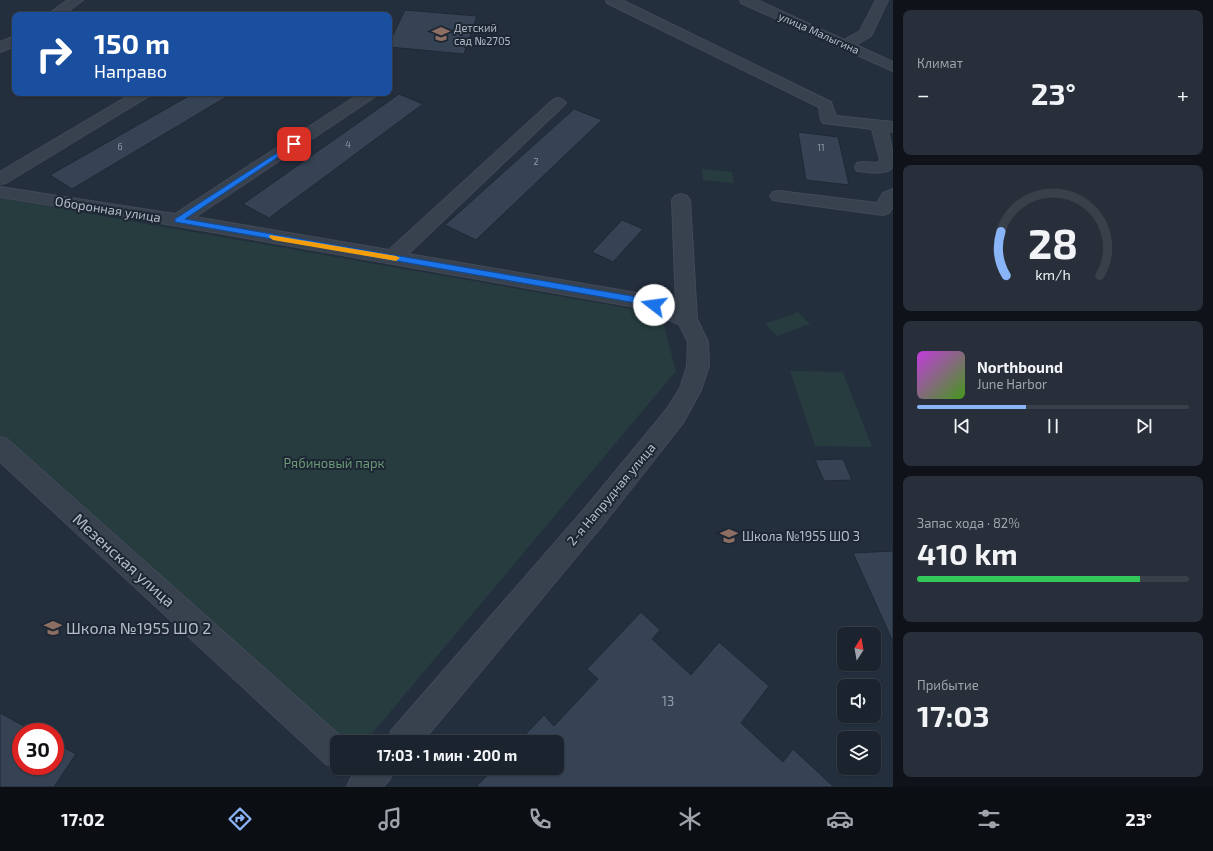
<!DOCTYPE html>
<html lang="ru">
<head>
<meta charset="utf-8">
<style>
  body { margin:0; font-family:"Exo 2",sans-serif; background:#282f3a; color:#f1f3f6; height:100vh; display:flex; flex-direction:column; font-size:15px; white-space:nowrap }
  * { box-sizing:border-box; margin:0 }
  p { font-size:13px; color:#a0a4aa }
  .icon { flex:none; width:22px; height:22px; fill:none; stroke:currentColor; stroke-width:2; stroke-linecap:round; stroke-linejoin:round }
  .map { position:relative; flex:1; overflow:hidden }
  .panel { display:flex; flex-direction:column; gap:10px; padding:10px; background:#0f1319; width:320px }
  .panel>* { flex:none }
  .guide { position:absolute; left:12px; top:12px; width:380px; height:84px; border-radius:8px; box-shadow:0 1px 3px #0004,0 0 0 1px #39404a; background:#1a4fa0; color:#fff; overflow:hidden }
  .needle { width:26px; rotate:11deg }
  .tools { position:absolute; left:837px; top:627px; display:grid; gap:8px }
  .tools a { display:grid; place-items:center; width:44px; height:44px; border-radius:8px; background:#1b232e; box-shadow:0 1px 3px #0004,0 0 0 1px #39404a; font-size:20px }
  .speed { position:absolute; left:12px; top:723px; display:flex; gap:8px; font-size:20px; font-weight:700; text-align:center }
  .speed>* { display:grid; place-content:center; width:52px; height:52px; border-radius:50%; background:#1b232e; box-shadow:0 1px 3px #0004,0 0 0 1px #39404a; line-height:1 }
  .speed .limit { border:6px solid #d22; background:#fff; color:#111 }
  .pin { position:absolute; display:grid; place-items:center; width:34px; height:34px; color:#fff; margin:-17px; border-radius:8px; box-shadow:0 2px 6px #0006 }
  .me { position:absolute; width:44px; margin:-22px; rotate:285deg; stroke-linejoin:round; filter:drop-shadow(0 0 3px #0008) }
  .turn { display:flex; align-items:center; gap:14px; height:84px; padding:0 16px; font-size:18px }
  .turn .icon { width:52px; height:52px; stroke-width:2.5 }
  .turn b { display:block; font-size:28px; line-height:34px }
  .big { font-size:30px; font-weight:700; line-height:1.1 }
  .panel .card { flex:1; display:flex; flex-direction:column; justify-content:center; gap:6px; min-width:0; padding:0 14px; border-radius:8px; background:#282f3a }
  .panel .dial { align-items:center; gap:0 }
  .dial svg { height:104px; overflow:visible; fill:none; stroke:#39404a; stroke-width:7; stroke-linecap:round; text-anchor:middle }
  .dial text { fill:#f1f3f6; stroke:none }
  .song { display:flex; align-items:center; gap:12px }
  .cover { width:48px; height:48px; border-radius:6px; background:linear-gradient(135deg,hsl(290 70% 55%),hsl(100 70% 35%)) }
  .played { height:4px; border-radius:2px; background:linear-gradient(90deg,#8ab4f8 40%,#39404a 40%) }
  .keys { display:flex; justify-content:space-around; direction:ltr }
  .heat { display:flex; justify-content:space-between; align-items:center; font-size:22px; direction:ltr }
  .charge { height:6px; border-radius:3px; background:linear-gradient(90deg,#34c759 82%,#39404a 0) }
  .trip { position:absolute; left:330px; top:735px; width:234px; height:40px; border-radius:8px; background:#1b232e; box-shadow:0 1px 3px #0004,0 0 0 1px #39404a; font-weight:700; line-height:40px; text-align:center }
  .menu { display:flex; height:64px; justify-content:space-around; align-items:center; background:#0b0e12; color:#a0a4aa }
  .menu .icon { width:28px; height:28px }
  .menu .current { color:#8ab4f8 }
  .menu b { font-size:18px; color:#f1f3f6 }
  main { display:flex; flex:1; min-height:0 }
  .map>svg:first-child { display:block }
</style>
</head>
<body>
<main>
<div class="map">
<svg width="893" height="787" viewBox="0 0 893 787">
  <rect width="100%" height="100%" fill="#242f3e"/>
  <path fill="#263c3f" d="M702,169L732,172L734,183L703,180Z
    M0,198L632,309L663,322L676,371L365,742H339L0,438Z
    M798,312L810,324L777,336L765,324Z
    M790,371L843,372L872,447L815,446Z"/>
  <path fill="#364354" stroke="#1f2835" d="M405,10L477,16L464,54L389,47V43Z
    M194,93H233L72,189L50,175Z
    M399,94L423,104L269,218L243,204Z
    M574,109L602,120L476,240L445,225Z
    M798,132L838,137L849,185L806,180Z
    M622,220L643,229L613,262L592,252Z
    M843,459L852,480L824,481L815,460Z
    M893,551V642L853,553Z
    M641,612L660,630L652,639L691,675L719,642L769,686L741,723L783,762L793,749L834,787H476L494,768H557V742H518L544,715L554,726L598,679L587,669Z
    M0,713L35,732H21V766H55V743L76,754L54,787H0Z"/>
  <g fill="none" stroke-linecap="round" stroke-linejoin="round">
    <g stroke="#414a57" stroke-width="2">
      <path id="minor" d="M68,0H83L63,15H47Z
        M606,0H622L831,102L836,116L893,122V132L888,131C891,142 893,155 893,166C890,176 865,172 857,171L855,167L857,163L863,162L878,163L880,160L872,129L823,123L821,120L819,107L607,3Z
        M740,0H757L844,40L860,31L876,0H888L871,36L856,45L893,62V71L741,3Z
        M15,36V46L0,52V42Z
        M133,93H151L149,96L6,183L0,184V172Z
        M361,93H378L376,96L195,217L389,250L553,100L558,98L563,100L566,103L563,106L408,254L643,294L676,305L672,200L675,196L681,194L687,196L690,200L697,319L708,342L709,366L701,390L683,423L605,522L422,742H387L391,731L587,506L667,409L680,388L687,366L688,342L679,324L641,308L178,226L0,197V187L175,214Z
        M893,189V207L889,213L883,215L779,201L773,200L770,196L773,192L779,191L877,203L883,193Z
        M0,437L8,440L347,742H337V768L326,764L0,462Z
        M359,768H394L390,779L383,787H347L352,776Z"/>
    </g>
    <use href="#minor" fill="#38414e" fill-rule="evenodd"/>
  </g>
  <path fill="#1a73e8" stroke="#114b97" d="M294,142L296,143V145L185,219L643,298L657,303L659,305L654,308L642,304L175,222V219Z"/>
  <path fill="#f59e0b" d="M270,235L396,256L400,258L396,261L273,240L269,237Z"/>
  <defs>
    <g id="school-bare" transform="scale(1.38)"><path d="M0-5L7-2L0 1L-7-2ZM-4 1L0 2.5L4 1V4Q0 6-4 4Z" fill="#8d6e63" stroke="#1d2633" stroke-width="2.5" paint-order="stroke"/></g>
  </defs>
  <g fill-rule="evenodd">
    <use href="#school-bare" x="441" y="34"/>
    <use href="#school-bare" x="729" y="536"/>
    <use href="#school-bare" x="53" y="628"/>
  </g>
  <g text-anchor="middle" stroke-width="4" stroke-linejoin="round" paint-order="stroke">
    <g font-size="9" fill="#929caa">
      <text x="348" y="148">4</text>
      <text x="120" y="150">6</text>
      <text x="821" y="151">11</text>
      <text x="536" y="165">2</text>
    </g>
    <g font-size="11" fill="#b4bcc9" stroke="#1d2633" text-anchor="start">
      <text x="454" y="32">Детский<tspan x="454" dy="13">сад №2705</tspan></text>
    </g>
    <g font-size="11" fill="#b4bcc9" stroke="#1d2633">
      <text transform="translate(819 33) rotate(24)" y="4">улица Малыгина</text>
    </g>
    <g font-size="13" fill="#b4bcc9" stroke="#1d2633">
      <text transform="translate(108 209) rotate(9)" y="5">Оборонная улица</text>
      <text transform="translate(611 494) rotate(-50)" y="5">2-я Напрудная улица</text>
    </g>
    <g font-size="13" fill="#6b9a76" stroke="#1d2633">
      <text x="334" y="468">Рябиновый парк</text>
    </g>
    <g font-size="13" fill="#b4bcc9" stroke="#1d2633" text-anchor="start">
      <text x="742" y="541">Школа №1955 ШО 3</text>
    </g>
    <g font-size="13" fill="#929caa">
      <text x="668" y="706">13</text>
    </g>
    <g font-size="16" fill="#b4bcc9" stroke="#1d2633">
      <text transform="translate(124 560) rotate(42)" y="6">Мезенская улица</text>
    </g>
    <g font-size="16" fill="#b4bcc9" stroke="#1d2633" text-anchor="start">
      <text x="66" y="634">Школа №1955 ШО 2</text>
    </g>
  </g>
</svg>
<div class="tools">
<a><svg class="needle" viewBox="-14 -14 28 28"><path d="M0-13l5 13h-10z" fill="#e53935"/><path d="M0 13l5-13h-10z" fill="#a0a4aa"/></svg></a>
<a><svg class="icon" aria-label="sound" viewBox="0 0 24 24"><path d="M4 9h4l5-4v14l-5-4H4zM17 9q2 3 0 6"/></svg></a>
<a><svg class="icon" aria-label="layers" viewBox="0 0 24 24"><path d="M12 4l9 5-9 5-9-5zM3 14l9 5 9-5"/></svg></a>
</div>
<div class="speed"><div class="limit">30</div></div>
<div class="pin" style="left:294px;top:144px;background:#d93025"><svg class="icon" aria-label="arrive" viewBox="0 0 24 24"><path d="M6 21V4h12l-3 4 3 4H6"/></svg></div>
<svg class="me" style="left:654px;top:305px" viewBox="-20 -20 40 40"><circle r="19" fill="#fff"/><path d="M0-13L10 11 0 6-10 11z" fill="#1a73e8"/></svg>
<div class="trip">17:03 · 1 мин · 200 m</div>
<div class="guide">
<div class="turn"><svg class="icon" aria-label="right" viewBox="0 0 24 24"><path d="M7 20v-9h11M14 6l5 5-5 5"/></svg><div><b>150 m</b>Направо</div></div>
</div>
</div>
<section class="panel">
<div class="card"><p>Климат</p>
<div class="heat"><a>−</a><b class="big">23°</b><a>+</a></div>
</div>
<div class="card dial"><svg viewBox="0 0 100 80">
<path d="M14 69A42 42 0 1 1 86 69"/>
<path d="M14 69A42 42 0 0 1 10 35" stroke="#8ab4f8"/>
<text x="50" y="56" font-size="32" font-weight="700">28</text>
<text x="50" y="72" font-size="11">km/h</text>
</svg></div>
<div class="card">
<div class="song"><i class="cover"></i><div><b>Northbound</b><p>June Harbor</p></div></div>
<div class="played"></div>
<div class="keys"><svg class="icon" aria-label="previous" viewBox="0 0 24 24"><path d="M18 5L8 12l10 7zM5 5v14"/></svg><svg class="icon" aria-label="pause" viewBox="0 0 24 24"><path d="M8 5v14M16 5v14"/></svg><svg class="icon" aria-label="next" viewBox="0 0 24 24"><path d="M6 5l10 7-10 7zM19 5v14"/></svg></div>
</div>
<div class="card"><p>Запас хода · 82%</p><b class="big">410 km</b><div class="charge"></div></div>
<div class="card"><p>Прибытие</p><b class="big">17:03</b></div>
</section>
</main>
<nav class="menu">
<b>17:02</b>
<svg class="icon current" aria-label="directions" viewBox="0 0 24 24"><path d="M12 3l9 9-9 9-9-9zM9 14v-3h6M13 9l2 2-2 2"/></svg>
<svg class="icon" aria-label="music" viewBox="0 0 24 24"><path d="M9 18V5l10-2v13"/><circle cx="6" cy="18" r="3"/><circle cx="16" cy="16" r="3"/></svg>
<svg class="icon" aria-label="phone" viewBox="0 0 24 24"><path d="M5 4h4l2 5-3 2q2 4 5 5l2-3 5 2v4C11 20 4 13 5 4z"/></svg>
<svg class="icon" aria-label="climate" viewBox="0 0 24 24"><path d="M12 3v18M4 7l16 10M4 17L20 7"/></svg>
<svg class="icon" aria-label="car" viewBox="0 0 24 24"><path d="M5 17H2v-5l4-1 3-4h7l3 4 3 1v5h-3M9 17h6M6 11h13"/><circle cx="7" cy="17" r="2"/><circle cx="17" cy="17" r="2"/></svg>
<svg class="icon" aria-label="filters" viewBox="0 0 24 24"><path d="M4 7h16M4 17h16"/><circle cx="9" cy="7" r="2"/><circle cx="15" cy="17" r="2"/></svg>
<b>23°</b>
</nav>
</body>
</html>
